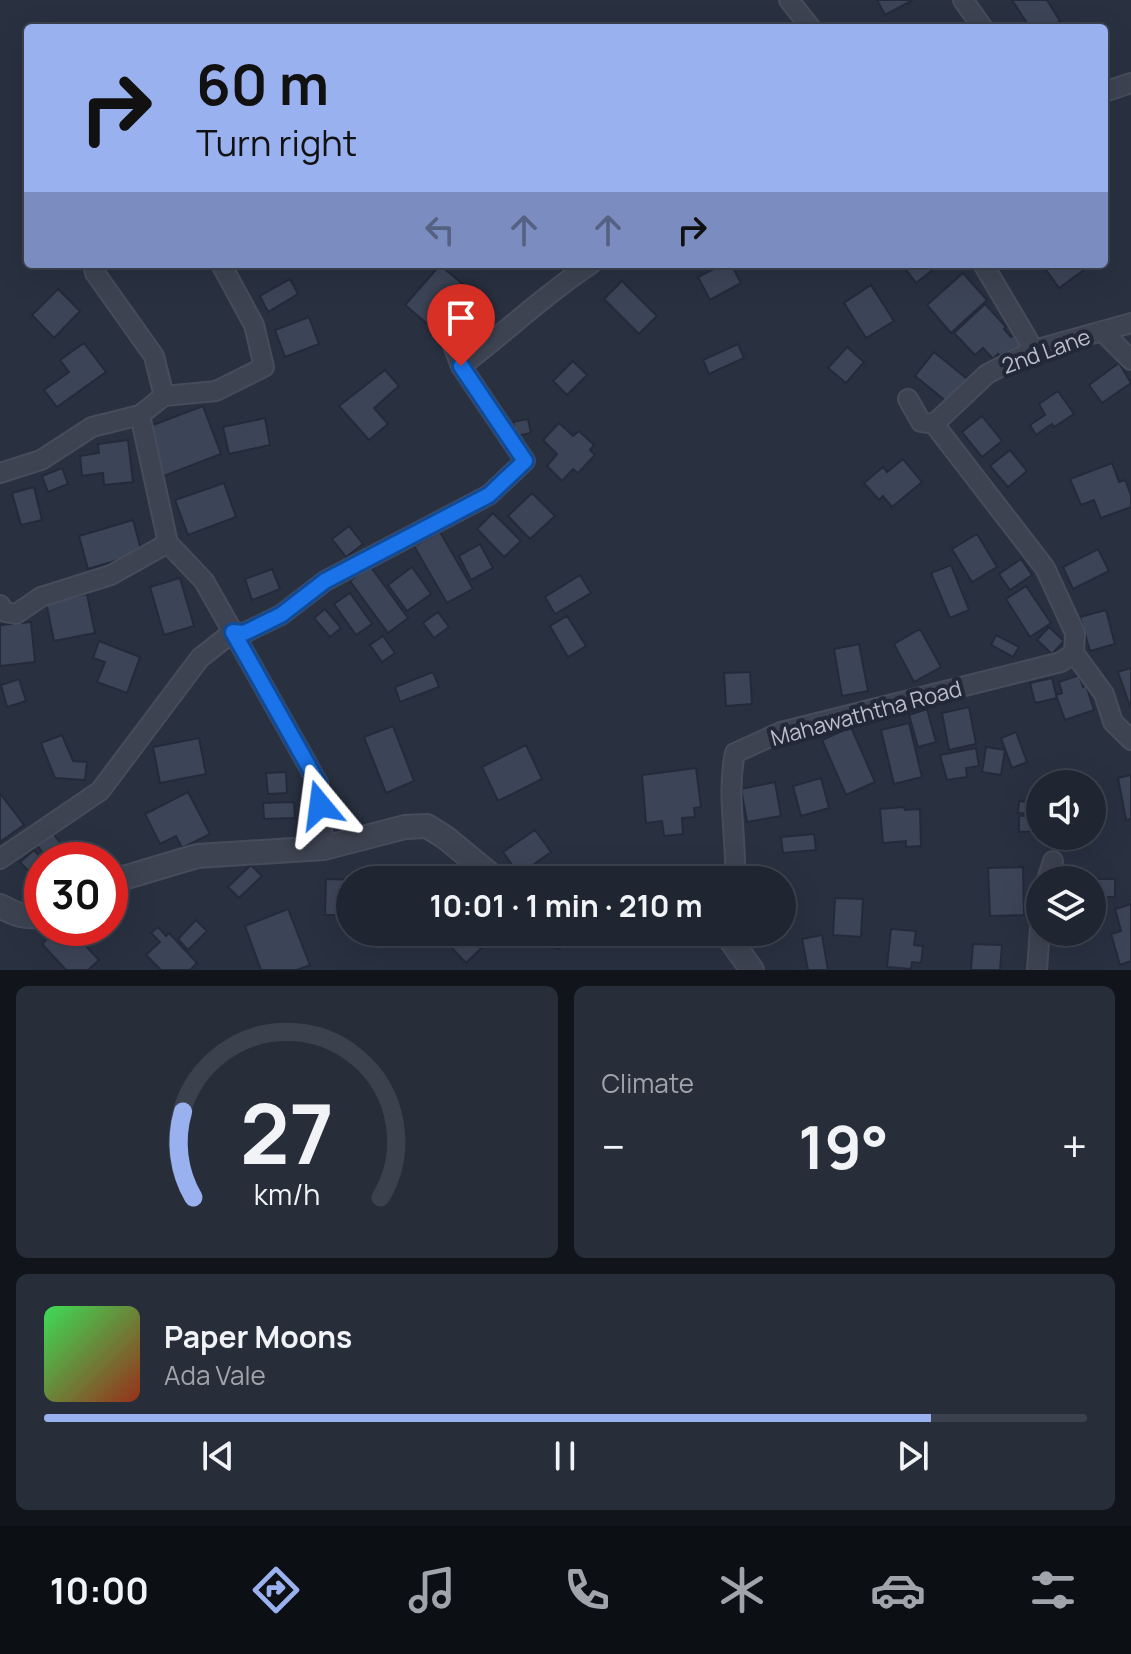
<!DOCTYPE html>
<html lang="en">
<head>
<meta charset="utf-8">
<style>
  body { margin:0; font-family:Manrope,sans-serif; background:#272d39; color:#f1f3f6; height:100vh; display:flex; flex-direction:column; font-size:30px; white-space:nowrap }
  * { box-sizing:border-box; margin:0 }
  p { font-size:26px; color:#a1a5ab }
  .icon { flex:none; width:44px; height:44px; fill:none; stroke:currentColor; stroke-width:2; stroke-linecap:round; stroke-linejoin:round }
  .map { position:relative; height:970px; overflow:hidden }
  .side { display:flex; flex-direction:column; gap:16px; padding:16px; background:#11141b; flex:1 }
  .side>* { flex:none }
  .top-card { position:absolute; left:24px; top:24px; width:1084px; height:244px; border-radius:8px; box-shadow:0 8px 32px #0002,0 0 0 2px #3c424d; background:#9ab1f0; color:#111; overflow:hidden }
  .buttons { position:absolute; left:1026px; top:770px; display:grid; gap:16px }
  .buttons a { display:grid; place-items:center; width:80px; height:80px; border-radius:50%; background:#1f2531; box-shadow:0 8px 32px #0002,0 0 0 2px #3c424d; font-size:40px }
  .speed { position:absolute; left:24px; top:842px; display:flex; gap:16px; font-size:40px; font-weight:700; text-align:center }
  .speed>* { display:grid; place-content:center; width:104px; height:104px; border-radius:50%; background:#1f2531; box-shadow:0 8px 32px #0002,0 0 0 2px #3c424d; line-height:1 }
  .speed .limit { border:12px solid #d22; background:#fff; color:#111 }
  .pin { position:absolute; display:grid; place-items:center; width:68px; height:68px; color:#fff; margin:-82px -34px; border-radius:50% 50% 50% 0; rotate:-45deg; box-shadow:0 0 8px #0007 }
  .pin .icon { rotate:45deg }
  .me { position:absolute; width:88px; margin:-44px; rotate:344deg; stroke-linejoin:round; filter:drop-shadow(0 0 6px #0008) }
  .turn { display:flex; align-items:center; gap:28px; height:168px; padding:0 40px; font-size:36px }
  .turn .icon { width:104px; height:104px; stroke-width:2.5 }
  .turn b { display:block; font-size:56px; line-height:68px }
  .lanes { display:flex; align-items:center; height:76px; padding:0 40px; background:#0003; justify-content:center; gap:40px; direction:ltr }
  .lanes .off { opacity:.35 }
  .big { font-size:60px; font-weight:700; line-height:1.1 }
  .side .widget { flex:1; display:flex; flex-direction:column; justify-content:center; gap:12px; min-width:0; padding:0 28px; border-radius:12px; background:#272d39 }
  .side .dial { align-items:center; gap:0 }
  .dial svg { height:208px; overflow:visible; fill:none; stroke:#3c424d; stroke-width:7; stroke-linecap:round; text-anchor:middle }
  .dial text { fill:#f1f3f6; stroke:none }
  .song { display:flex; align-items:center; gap:24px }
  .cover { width:96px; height:96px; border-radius:12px; background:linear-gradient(135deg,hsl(130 70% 55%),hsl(10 70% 35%)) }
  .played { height:8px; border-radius:4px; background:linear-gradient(90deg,#9ab1f0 85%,#3c424d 85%) }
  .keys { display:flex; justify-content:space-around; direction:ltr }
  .heat { display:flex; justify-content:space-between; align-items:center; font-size:44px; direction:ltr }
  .side .tiles { flex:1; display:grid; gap:16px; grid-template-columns:1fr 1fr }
  .widget:last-child { grid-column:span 2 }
  .trip { position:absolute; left:336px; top:866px; width:460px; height:80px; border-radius:40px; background:#1f2531; box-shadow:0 8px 32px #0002,0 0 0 2px #3c424d; font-weight:700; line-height:80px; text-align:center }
  .tabs { display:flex; height:128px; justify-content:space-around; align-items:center; background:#0c0f14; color:#a1a5ab }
  .tabs .icon { width:56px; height:56px }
  .tabs .current { color:#9ab1f0 }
  .tabs b { font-size:36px; color:#f1f3f6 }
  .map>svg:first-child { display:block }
</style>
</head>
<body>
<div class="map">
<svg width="1131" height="970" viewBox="0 0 1131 970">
  <rect width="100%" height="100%" fill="#293141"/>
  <path fill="#3c4457" stroke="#242a39" stroke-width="2" d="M877,0H913L885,15Z
    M1012,0H1047L1060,21L1050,28H1030Z
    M723,264H731L741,283L710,300L698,277Z
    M902,264H932L935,268L916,283Z
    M1042,264H1086L1088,267L1059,288Z
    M440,265L466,287L431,327L405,305Z
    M963,273L987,300L951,333L927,305Z
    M290,279L298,294L268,312L260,296Z
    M622,281L657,316L639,334L604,299Z
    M871,285L894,321L866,338L844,303Z
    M58,289L80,311L54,338L32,315Z
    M985,304L1006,327L1004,329L1011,337L1013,335L1021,344L1004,361L998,354L993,359L983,348L975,355L954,333Z
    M309,317L319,344L285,357L275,330Z
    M84,343L106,372L57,407L44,390L69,372L60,360Z
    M738,344L744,358L709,374L703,360Z
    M847,347L864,362L846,383L828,368Z
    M934,352L971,382L952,406L915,376Z
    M573,361L587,375L567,395L553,381Z
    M1119,363L1131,383L1102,403L1089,385Z
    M385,370L399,386L374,408L388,424L369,440L339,406Z
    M1058,391L1074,414L1054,427L1052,424L1036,435L1030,425L1045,415L1039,404Z
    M203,406L221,454L164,476L145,428Z
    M982,416L1002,441L982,457L962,432Z
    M265,418L270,445L229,454L223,427Z
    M528,419L531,433L516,436L513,422Z
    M559,423L573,436L579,431L594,445L590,450L595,455L578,473L573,469L562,481L547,466L557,454L543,440Z
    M128,440L133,482L104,485L103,473L82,476L80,456L99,453L98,444Z
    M1010,450L1027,471L1008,487L990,466Z
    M903,459L922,482L892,507L883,496L879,500L864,483L883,467L887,472Z
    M1112,463L1119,482L1125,480L1131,495V507L1101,518L1094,500L1081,505L1070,479Z
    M62,468L68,484L48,492L42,476Z
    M224,483L236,517L188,535L175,500Z
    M34,487L42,520L21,525L12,493Z
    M532,493L555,516L530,539L508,516Z
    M493,513L521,541L504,557L477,529Z
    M133,520L142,553L88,569L79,536Z
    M349,526L363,544L346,557L332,539Z
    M440,532L473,589L447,603L414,546Z
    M977,534L997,567L972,582L952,549Z
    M480,544L493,568L471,580L459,556Z
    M1098,549L1109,571L1073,589L1063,567Z
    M1021,559L1032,575L1010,590L999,574Z
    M951,565L969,610L950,618L931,573Z
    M370,566L408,618L388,633L350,581Z
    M412,567L431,594L407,611L388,585Z
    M272,569L280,589L252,600L245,579Z
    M580,575L591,593L555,614L545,597Z
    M180,578L194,626L164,635L150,587Z
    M1026,586L1051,623L1030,637L1006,599Z
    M350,593L372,624L356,635L334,604Z
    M87,594L95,633L54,641L46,602Z
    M325,609L341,628L330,637L314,618Z
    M1106,610L1115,644L1090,651L1080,617Z
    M438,612L449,627L434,638L423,623Z
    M567,616L586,646L568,657L550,626Z
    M31,622L35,662L0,666V625Z
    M1049,627L1064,641L1052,654L1037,640Z
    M920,629L941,667L914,682L894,644Z
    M996,635L1019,647L1013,657L991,645Z
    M383,636L395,653L382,662L370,645Z
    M99,641L140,657L127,693L97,682L105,662L93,658Z
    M859,644L868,691L842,696L834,649Z
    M1131,668V709L1118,672Z
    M433,672L439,687L400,702L395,687Z
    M750,672L752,704L726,706L724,673Z
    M1079,675L1083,687L1086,685L1094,710L1065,720L1056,695L1062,693L1059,682Z
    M1052,678L1057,698L1035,703L1030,683Z
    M19,679L26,701L7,707L1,685Z
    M969,707L976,744L949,750L942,713Z
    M927,709L936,742L918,747L909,715Z
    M909,723L922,777L894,784L881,730Z
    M393,726L414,781L386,793L364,737Z
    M851,727L875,782L846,795L822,740Z
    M1016,732L1027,762L1012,768L1001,738Z
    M62,735L73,761L87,762L85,780L55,778L41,743Z
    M199,738L206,774L160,783L153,747Z
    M526,745L542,779L498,801L482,767Z
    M986,747L1005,750L1001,775L982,772Z
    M976,748L979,766L966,768L967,777L947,780L940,755Z
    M696,768L701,807L694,808L695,817L682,818L683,834L664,836L662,821L646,823L642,775Z
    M286,772L287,793L268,794L266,773Z
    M1131,775V819L1126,820L1118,778Z
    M821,778L829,808L801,816L793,786Z
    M775,782L781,816L747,822L741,789Z
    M188,792L210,834L182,848L176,836L160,844L145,814Z
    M0,793L24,825L0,842Z
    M1019,801L1038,803V814L1018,813Z
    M294,802L295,818L264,819L263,803Z
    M904,807L905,810L920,809L921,846L906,847V841L883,843L880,809Z
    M1040,815V831L1019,832V816Z
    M535,830L551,852L519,875L503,852Z
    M52,832L69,855L63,860H48L37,845Z
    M814,834L816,850L783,853L781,837Z
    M34,850L43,860L42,879L38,882L20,862Z
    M251,865L262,876L239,898L228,887Z
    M1023,867L1024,915L990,916L988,868Z
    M1069,878L1115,879V897H1097V904H1092V880H1069Z
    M326,879L359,880H350V915H325Z
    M835,898L863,899L861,937L833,935Z
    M1131,904V961L1120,965L1111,934L1121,931L1115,909Z
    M288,909L310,965L297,970H261L245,926Z
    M196,920L207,931L188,950L178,939Z
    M158,927L166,936L169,933L197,963L190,970H161L146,955L160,942L151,933Z
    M58,928H69L99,960L88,970H66L42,944Z
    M891,929L916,931L914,945L923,946L921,963L912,962L911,969L887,967Z
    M464,932H498L466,963L450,946Z
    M537,932H555L574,936L572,945L561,942L560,949L534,943Z
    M822,935L828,970H808L802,939Z
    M973,944L1002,945L1000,970H971Z"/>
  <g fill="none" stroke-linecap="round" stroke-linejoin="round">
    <g stroke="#474c5b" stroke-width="22">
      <path id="minor" d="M789,0L811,28
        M963,0L983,28
        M1104,92L1131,83
        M93,264L95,273L154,356L164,396L140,415L168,543
        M983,264L1034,350
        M1102,331L1131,360
        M461,366C505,333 545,294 591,264
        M164,396L216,391L264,367L254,325L221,264
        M908,399L921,422L934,424L1045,568L1075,633L1074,653L1104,694L1113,722L1131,740
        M934,424L987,374L1034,350L1131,323
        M0,473L41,460L92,427L140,415
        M0,605L5,612L16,614L41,597L111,575L168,543L204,581L233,632L244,633L281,615L325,581L489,495L525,461L461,366L448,332
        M0,859L100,791L200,658L233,632L318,783L324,848
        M735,880C737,837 726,796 735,753L781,732L1061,662L1074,653
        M1047,880L1053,861
        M1037,970L1040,928"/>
    </g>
    <g stroke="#474c5b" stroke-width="26">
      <path id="tertiary" d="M110,882L197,856L324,848L405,827L427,826L446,838L497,880
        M0,906C15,914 25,919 42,915
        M725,932L752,970"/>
    </g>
    <use href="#minor" stroke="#3d4351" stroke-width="18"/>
    <use href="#tertiary" stroke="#3d4351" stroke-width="22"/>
  </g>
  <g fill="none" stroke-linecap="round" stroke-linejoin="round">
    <g stroke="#114b97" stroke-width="20">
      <path id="route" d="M320,805L318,783L233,632L244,633L281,615L325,581L489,495L525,461L461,366"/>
    </g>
    <use href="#route" stroke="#1a73e8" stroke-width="14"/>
  </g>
  <g text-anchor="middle" stroke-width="8" stroke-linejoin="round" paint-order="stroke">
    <g font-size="22" fill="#bbbfcb" stroke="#222837">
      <text transform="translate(1046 351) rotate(-20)" y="8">2nd Lane</text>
      <text transform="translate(866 713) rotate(-15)" y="8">Mahawaththa Road</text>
    </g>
  </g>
</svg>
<div class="buttons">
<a><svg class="icon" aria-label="sound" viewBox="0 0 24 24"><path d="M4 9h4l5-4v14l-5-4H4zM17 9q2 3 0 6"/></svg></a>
<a><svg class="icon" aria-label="layers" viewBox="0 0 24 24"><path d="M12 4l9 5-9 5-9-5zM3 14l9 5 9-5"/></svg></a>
</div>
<div class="speed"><div class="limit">30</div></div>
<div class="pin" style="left:461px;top:366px;background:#d93025"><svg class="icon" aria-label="arrive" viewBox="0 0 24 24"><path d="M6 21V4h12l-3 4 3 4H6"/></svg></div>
<svg class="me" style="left:320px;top:805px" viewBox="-20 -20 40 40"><path d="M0-17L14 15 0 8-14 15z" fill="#1a73e8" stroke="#fff" stroke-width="4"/></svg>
<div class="trip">10:01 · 1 min · 210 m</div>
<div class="top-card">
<div class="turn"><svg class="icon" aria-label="right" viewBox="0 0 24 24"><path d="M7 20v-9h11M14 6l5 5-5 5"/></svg><div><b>60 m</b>Turn right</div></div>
<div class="lanes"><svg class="icon off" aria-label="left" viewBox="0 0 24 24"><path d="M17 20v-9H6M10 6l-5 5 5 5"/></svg><svg class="icon off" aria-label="ahead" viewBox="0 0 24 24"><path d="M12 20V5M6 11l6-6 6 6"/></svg><svg class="icon off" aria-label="ahead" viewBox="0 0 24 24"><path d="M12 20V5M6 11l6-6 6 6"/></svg><svg class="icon" aria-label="right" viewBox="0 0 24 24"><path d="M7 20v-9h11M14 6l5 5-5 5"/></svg></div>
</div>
</div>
<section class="side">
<div class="tiles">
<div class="widget dial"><svg viewBox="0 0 100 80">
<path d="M14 69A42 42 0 1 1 86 69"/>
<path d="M14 69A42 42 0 0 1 10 36" stroke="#9ab1f0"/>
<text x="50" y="56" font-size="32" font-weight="700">27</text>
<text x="50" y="72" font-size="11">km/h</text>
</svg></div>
<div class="widget"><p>Climate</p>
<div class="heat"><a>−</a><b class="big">19°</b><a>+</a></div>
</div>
<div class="widget">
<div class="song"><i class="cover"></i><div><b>Paper Moons</b><p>Ada Vale</p></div></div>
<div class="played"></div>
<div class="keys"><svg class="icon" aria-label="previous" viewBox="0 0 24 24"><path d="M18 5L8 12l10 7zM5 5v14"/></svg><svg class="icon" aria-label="pause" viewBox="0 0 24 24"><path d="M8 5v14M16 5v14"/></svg><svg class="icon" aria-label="next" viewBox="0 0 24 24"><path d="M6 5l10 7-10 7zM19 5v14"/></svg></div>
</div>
</div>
</section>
<nav class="tabs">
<b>10:00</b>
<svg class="icon current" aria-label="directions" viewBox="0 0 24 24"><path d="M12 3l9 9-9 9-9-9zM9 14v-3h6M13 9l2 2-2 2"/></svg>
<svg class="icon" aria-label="music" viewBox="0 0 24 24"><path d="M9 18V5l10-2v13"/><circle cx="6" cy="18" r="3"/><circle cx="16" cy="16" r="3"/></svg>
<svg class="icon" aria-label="phone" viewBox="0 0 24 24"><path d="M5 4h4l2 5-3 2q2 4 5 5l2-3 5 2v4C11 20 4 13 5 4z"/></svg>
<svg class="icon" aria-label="climate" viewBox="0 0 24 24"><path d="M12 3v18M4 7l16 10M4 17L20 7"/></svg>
<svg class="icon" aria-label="car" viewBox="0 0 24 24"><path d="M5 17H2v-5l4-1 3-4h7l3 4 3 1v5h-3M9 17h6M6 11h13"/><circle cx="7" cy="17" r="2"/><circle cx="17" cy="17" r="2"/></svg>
<svg class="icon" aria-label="filters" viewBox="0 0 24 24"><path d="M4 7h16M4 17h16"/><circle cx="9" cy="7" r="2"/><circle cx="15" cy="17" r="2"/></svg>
</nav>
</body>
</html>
